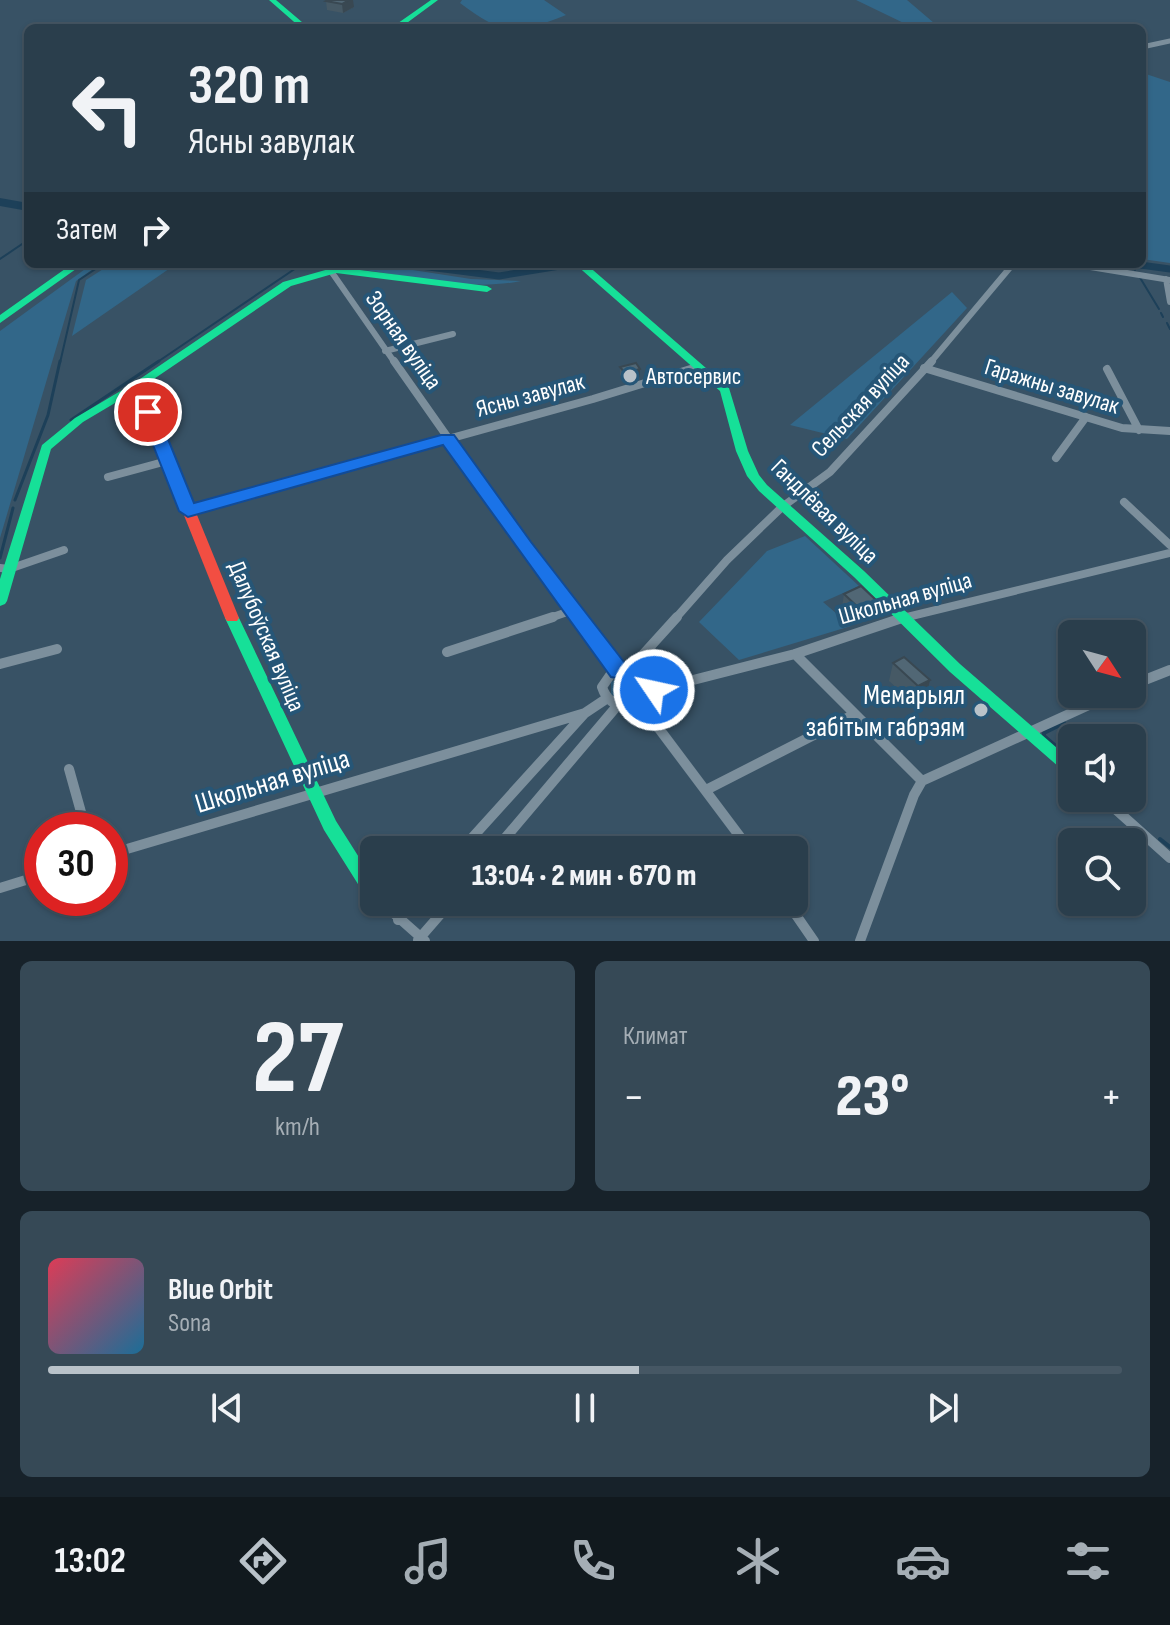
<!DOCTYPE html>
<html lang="ru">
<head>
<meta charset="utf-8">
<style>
  body { margin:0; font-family:"Sofia Sans Condensed",sans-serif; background:#364956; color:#f1f3f6; height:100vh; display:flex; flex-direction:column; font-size:30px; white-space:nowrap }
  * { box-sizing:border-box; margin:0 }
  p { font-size:26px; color:#a5aeb5 }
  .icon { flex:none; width:44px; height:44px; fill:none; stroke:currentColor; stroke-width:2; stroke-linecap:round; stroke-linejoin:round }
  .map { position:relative; height:941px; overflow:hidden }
  .details { display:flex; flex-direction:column; gap:20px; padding:20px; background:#17222a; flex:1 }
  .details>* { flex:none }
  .top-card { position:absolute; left:24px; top:24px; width:1122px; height:244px; border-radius:12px; box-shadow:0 2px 6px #0004,0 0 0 2px #465764; background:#2a3e4c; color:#f1f3f6; overflow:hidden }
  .needle { width:52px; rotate:126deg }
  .tools { position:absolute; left:1058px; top:620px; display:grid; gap:16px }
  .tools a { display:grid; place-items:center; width:88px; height:88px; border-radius:12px; background:#2a3e4c; box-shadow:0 2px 6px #0004,0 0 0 2px #465764; font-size:40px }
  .speed { position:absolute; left:24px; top:812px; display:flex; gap:16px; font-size:40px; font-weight:700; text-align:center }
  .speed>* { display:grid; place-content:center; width:104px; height:104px; border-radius:50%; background:#2a3e4c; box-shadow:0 2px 6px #0004,0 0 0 2px #465764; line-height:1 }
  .speed .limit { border:12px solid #d22; background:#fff; color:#111 }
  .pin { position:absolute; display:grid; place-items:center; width:68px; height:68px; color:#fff; margin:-34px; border:4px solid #fff; border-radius:50%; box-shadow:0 2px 8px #0007 }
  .me { position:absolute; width:88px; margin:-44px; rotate:304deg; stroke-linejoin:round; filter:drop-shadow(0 0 6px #0008) }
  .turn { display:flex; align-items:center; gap:28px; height:168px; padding:0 32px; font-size:36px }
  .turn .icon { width:104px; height:104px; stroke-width:2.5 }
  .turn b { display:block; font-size:56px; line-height:68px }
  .then { display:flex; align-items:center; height:76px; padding:0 32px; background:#0003; gap:16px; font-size:30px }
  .big { font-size:60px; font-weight:800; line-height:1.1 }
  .details .card { flex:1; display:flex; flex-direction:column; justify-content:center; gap:12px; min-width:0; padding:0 28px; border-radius:12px; background:#364956 }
  .details .dial { align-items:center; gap:0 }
  .dial b { font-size:104px; line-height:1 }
  .song { display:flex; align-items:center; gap:24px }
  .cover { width:96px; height:96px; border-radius:12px; background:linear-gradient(135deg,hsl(350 70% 55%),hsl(200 70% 35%)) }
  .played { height:8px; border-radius:4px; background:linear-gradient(90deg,#b9c2c9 55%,#465764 55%) }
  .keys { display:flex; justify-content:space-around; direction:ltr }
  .heat { display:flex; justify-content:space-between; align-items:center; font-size:44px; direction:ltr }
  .details .tiles { flex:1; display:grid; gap:20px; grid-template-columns:1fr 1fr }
  .card:last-child { grid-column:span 2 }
  .trip { position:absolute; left:360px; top:836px; width:448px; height:80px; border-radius:12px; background:#2a3e4c; box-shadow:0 2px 6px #0004,0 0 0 2px #465764; font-weight:800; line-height:80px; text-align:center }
  .tab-bar { display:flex; height:128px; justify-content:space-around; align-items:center; background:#11191e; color:#a5aeb5 }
  .tab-bar .icon { width:56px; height:56px }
  .tab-bar .on { color:#b9c2c9 }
  .tab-bar b { font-size:36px; color:#f1f3f6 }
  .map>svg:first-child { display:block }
</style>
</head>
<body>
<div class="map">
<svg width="1170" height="941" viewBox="0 0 1170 941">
  <rect width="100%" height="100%" fill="#385265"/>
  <path fill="#326789" d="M462,0H544L566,15C515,35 504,36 460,3Z
    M856,0H907L934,23L965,22L968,28H914Z
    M1143,73L1170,82V263L1142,259Z
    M92,264H100L76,281L0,538V331Z
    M111,264H176L72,336L86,280Z
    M301,264H374L471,279L521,281C462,293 402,272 344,268C328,267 316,269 301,264Z
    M952,292L967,308L847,439L790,425Z
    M805,536L859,586L823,602L851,626L739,660L699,622L767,551Z
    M627,674L642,678L647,685C645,705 623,705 611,694V682Z"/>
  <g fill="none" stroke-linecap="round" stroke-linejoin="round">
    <path stroke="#1d4059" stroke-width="2" d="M0,259L28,240
      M1133,264L1135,270
      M1139,276L1159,309
      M1161,313L1163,317
      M1167,323L1170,329
      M60,363L79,280L103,264
      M156,363L302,264"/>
    <path stroke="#1d4059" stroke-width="3" d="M71,420L159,361
      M15,500L48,415L60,361
      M0,558L13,508"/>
    <path stroke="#1d4059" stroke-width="4" d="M1102,705L1125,694
      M1064,723L1044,733V736L1072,760
      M1115,798L1124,807
      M1160,839L1170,847"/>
    <path stroke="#1d4059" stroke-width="7" d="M405,264L499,276L572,264
      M1133,264L1170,269"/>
    <path fill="#1d4059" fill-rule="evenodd" d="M0,198L28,203V211L0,206Z"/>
    <path stroke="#7c8f9c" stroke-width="5" d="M1142,47L1170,41"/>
    <path stroke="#7c8f9c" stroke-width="6" d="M326,264L395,363
      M1072,264L1170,280
      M1166,279L1170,302
      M385,351L453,334
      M930,363L1013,264"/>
    <path stroke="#7c8f9c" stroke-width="8" d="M394,361L524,546L579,619
      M924,368L1122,428L1170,431
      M1107,369L1139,430
      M1056,458L1086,417
      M108,477L167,461
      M1124,502L1170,545
      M188,511L593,399L697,367
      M0,568L9,569L64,550
      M547,619L573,610
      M675,619L727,560L782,507L830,472L932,361
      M899,619L1170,553"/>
    <path stroke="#7c8f9c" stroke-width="10" d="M578,617L619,671
      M447,652L553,617
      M795,654L922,781
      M0,664L57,649
      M629,670L677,617
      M629,670L647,676L654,690C642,715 610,712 602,687L611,674Z
      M1132,685L1170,670
      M654,690L795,654L905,617
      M642,706L750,850
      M69,769L86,830
      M706,790L855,714
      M1103,798L1170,858
      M461,850L585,713L606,699
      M495,850L617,706
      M110,854L585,713
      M0,888L42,875
      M381,902L425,941
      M787,902L814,941
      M398,920L414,902
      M418,940L451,902
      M860,941L914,795L922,781L1113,694"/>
    <path fill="#16e098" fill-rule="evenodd" d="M269,0H276L309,28H301Z
      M431,0H438L400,28H391Z
      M72,264H83L0,323V315Z
      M575,264H586L729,388L748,451L759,475L767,485L864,571L960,664L1072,761V776L1067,774L950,672L854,577L759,491L747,476L736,451L720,391Z
      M336,267L487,286L492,289L487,292L336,273L291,286L142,387L83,422L51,449L7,601L5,604L0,606V579L42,445L75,418L134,383L283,282Z
      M232,613L237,615L239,618L336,821L374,881L375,902L368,900L324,830L225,618L227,615Z"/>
    <path fill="#f24e42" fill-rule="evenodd" d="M138,382L144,385L239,618L237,621H227L225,618L132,385Z"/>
  </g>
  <path fill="#465965" d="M326,1L354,7L343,13L327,10Z
    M620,367L640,369V377L625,381L620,375Z
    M844,594L878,602L876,615L859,623L842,607Z
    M904,657L926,697L915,704L889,681L893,663Z"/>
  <path fill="#394852" d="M349,0H353L354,7L343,13L342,4Z
    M640,369V377L625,381V373Z
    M878,602L876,615L859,623L861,610Z
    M930,680L926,697L915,704L918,686Z"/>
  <path fill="#516775" stroke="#394852" stroke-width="2" d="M328,0H349L342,4L326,1Z
    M636,363L640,369L625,373L620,367Z
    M861,586L878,602L861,610L844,594Z
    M904,657L930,680L918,686L893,663Z"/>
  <path fill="#1a73e8" stroke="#114b97" stroke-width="2" d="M148,407L157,412L194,503L441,435H454L531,542L624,662L655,671L665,690L662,696H646L639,682L611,677L443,445L188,517L179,511L140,412Z"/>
  <g fill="#b9c2c9" stroke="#265677" stroke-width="3">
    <circle cx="630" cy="376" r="8"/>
    <circle cx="981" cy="710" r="8"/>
  </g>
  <g text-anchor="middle" stroke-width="8" stroke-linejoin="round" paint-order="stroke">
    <g font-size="24" fill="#fff" stroke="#265677">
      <text transform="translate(404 340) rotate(55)" y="8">Зорная вуліца</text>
      <text transform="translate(1052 386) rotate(17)" y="8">Гаражны завулак</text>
      <text transform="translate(530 395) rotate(-15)" y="8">Ясны завулак</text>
      <text transform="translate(860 405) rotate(-47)" y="8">Сельская вуліца</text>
      <text transform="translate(825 511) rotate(44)" y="8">Гандлёвая вуліца</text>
      <text transform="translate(905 598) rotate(-16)" y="8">Школьная вуліца</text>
      <text transform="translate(267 636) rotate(67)" y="8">Далубоўская вуліца</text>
    </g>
    <g font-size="24" fill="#fff" stroke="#265677" text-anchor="start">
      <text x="646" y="384">Автосервис</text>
    </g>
    <g font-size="28" fill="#fff" stroke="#265677" text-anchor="end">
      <text x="965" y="704">Мемарыял<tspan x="965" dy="32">забітым габрэям</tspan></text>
    </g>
    <g font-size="28" fill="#fff" stroke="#265677">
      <text transform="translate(272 780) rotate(-17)" y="10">Школьная вуліца</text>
    </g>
  </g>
</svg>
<div class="tools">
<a><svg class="needle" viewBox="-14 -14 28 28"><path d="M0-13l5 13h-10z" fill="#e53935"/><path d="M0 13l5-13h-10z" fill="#a5aeb5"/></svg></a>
<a><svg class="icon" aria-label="sound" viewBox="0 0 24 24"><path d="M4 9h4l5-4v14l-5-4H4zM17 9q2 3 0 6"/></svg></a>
<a><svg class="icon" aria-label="search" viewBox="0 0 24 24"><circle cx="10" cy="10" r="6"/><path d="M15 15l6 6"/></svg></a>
</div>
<div class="speed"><div class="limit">30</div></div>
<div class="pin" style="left:148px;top:412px;background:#d93025"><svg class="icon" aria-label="arrive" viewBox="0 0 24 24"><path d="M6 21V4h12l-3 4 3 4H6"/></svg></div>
<svg class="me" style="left:654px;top:690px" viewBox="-20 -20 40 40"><circle r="17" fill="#1a73e8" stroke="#fff" stroke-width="3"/><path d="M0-11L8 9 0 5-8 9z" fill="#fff"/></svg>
<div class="trip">13:04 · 2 мин · 670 m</div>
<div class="top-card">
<div class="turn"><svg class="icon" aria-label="left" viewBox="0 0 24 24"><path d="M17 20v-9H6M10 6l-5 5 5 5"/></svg><div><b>320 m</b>Ясны завулак</div></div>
<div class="then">Затем<svg class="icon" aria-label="right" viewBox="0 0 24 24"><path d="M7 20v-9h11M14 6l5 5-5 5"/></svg></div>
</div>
</div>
<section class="details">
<div class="tiles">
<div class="card dial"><b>27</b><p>km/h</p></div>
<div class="card"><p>Климат</p>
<div class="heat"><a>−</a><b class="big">23°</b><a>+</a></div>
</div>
<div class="card">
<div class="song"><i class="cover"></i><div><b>Blue Orbit</b><p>Sona</p></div></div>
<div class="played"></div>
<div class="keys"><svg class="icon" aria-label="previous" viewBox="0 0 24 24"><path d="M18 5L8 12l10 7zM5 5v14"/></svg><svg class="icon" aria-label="pause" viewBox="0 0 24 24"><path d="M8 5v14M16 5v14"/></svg><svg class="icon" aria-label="next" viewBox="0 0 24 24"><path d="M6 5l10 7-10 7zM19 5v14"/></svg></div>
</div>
</div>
</section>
<nav class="tab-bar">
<b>13:02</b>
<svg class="icon on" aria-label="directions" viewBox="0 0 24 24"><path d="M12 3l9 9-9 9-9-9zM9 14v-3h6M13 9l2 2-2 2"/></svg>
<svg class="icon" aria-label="music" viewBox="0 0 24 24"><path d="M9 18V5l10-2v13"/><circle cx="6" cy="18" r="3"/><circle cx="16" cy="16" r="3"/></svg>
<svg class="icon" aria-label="phone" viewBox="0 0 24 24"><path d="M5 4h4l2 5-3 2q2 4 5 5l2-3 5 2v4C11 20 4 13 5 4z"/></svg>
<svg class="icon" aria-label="climate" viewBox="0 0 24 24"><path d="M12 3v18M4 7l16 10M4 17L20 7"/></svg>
<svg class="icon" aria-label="car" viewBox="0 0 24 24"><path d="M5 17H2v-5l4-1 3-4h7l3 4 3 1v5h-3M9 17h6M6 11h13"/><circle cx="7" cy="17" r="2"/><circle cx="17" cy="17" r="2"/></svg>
<svg class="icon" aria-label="filters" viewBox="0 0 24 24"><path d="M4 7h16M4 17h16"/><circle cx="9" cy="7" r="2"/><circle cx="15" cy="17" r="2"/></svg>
</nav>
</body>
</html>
